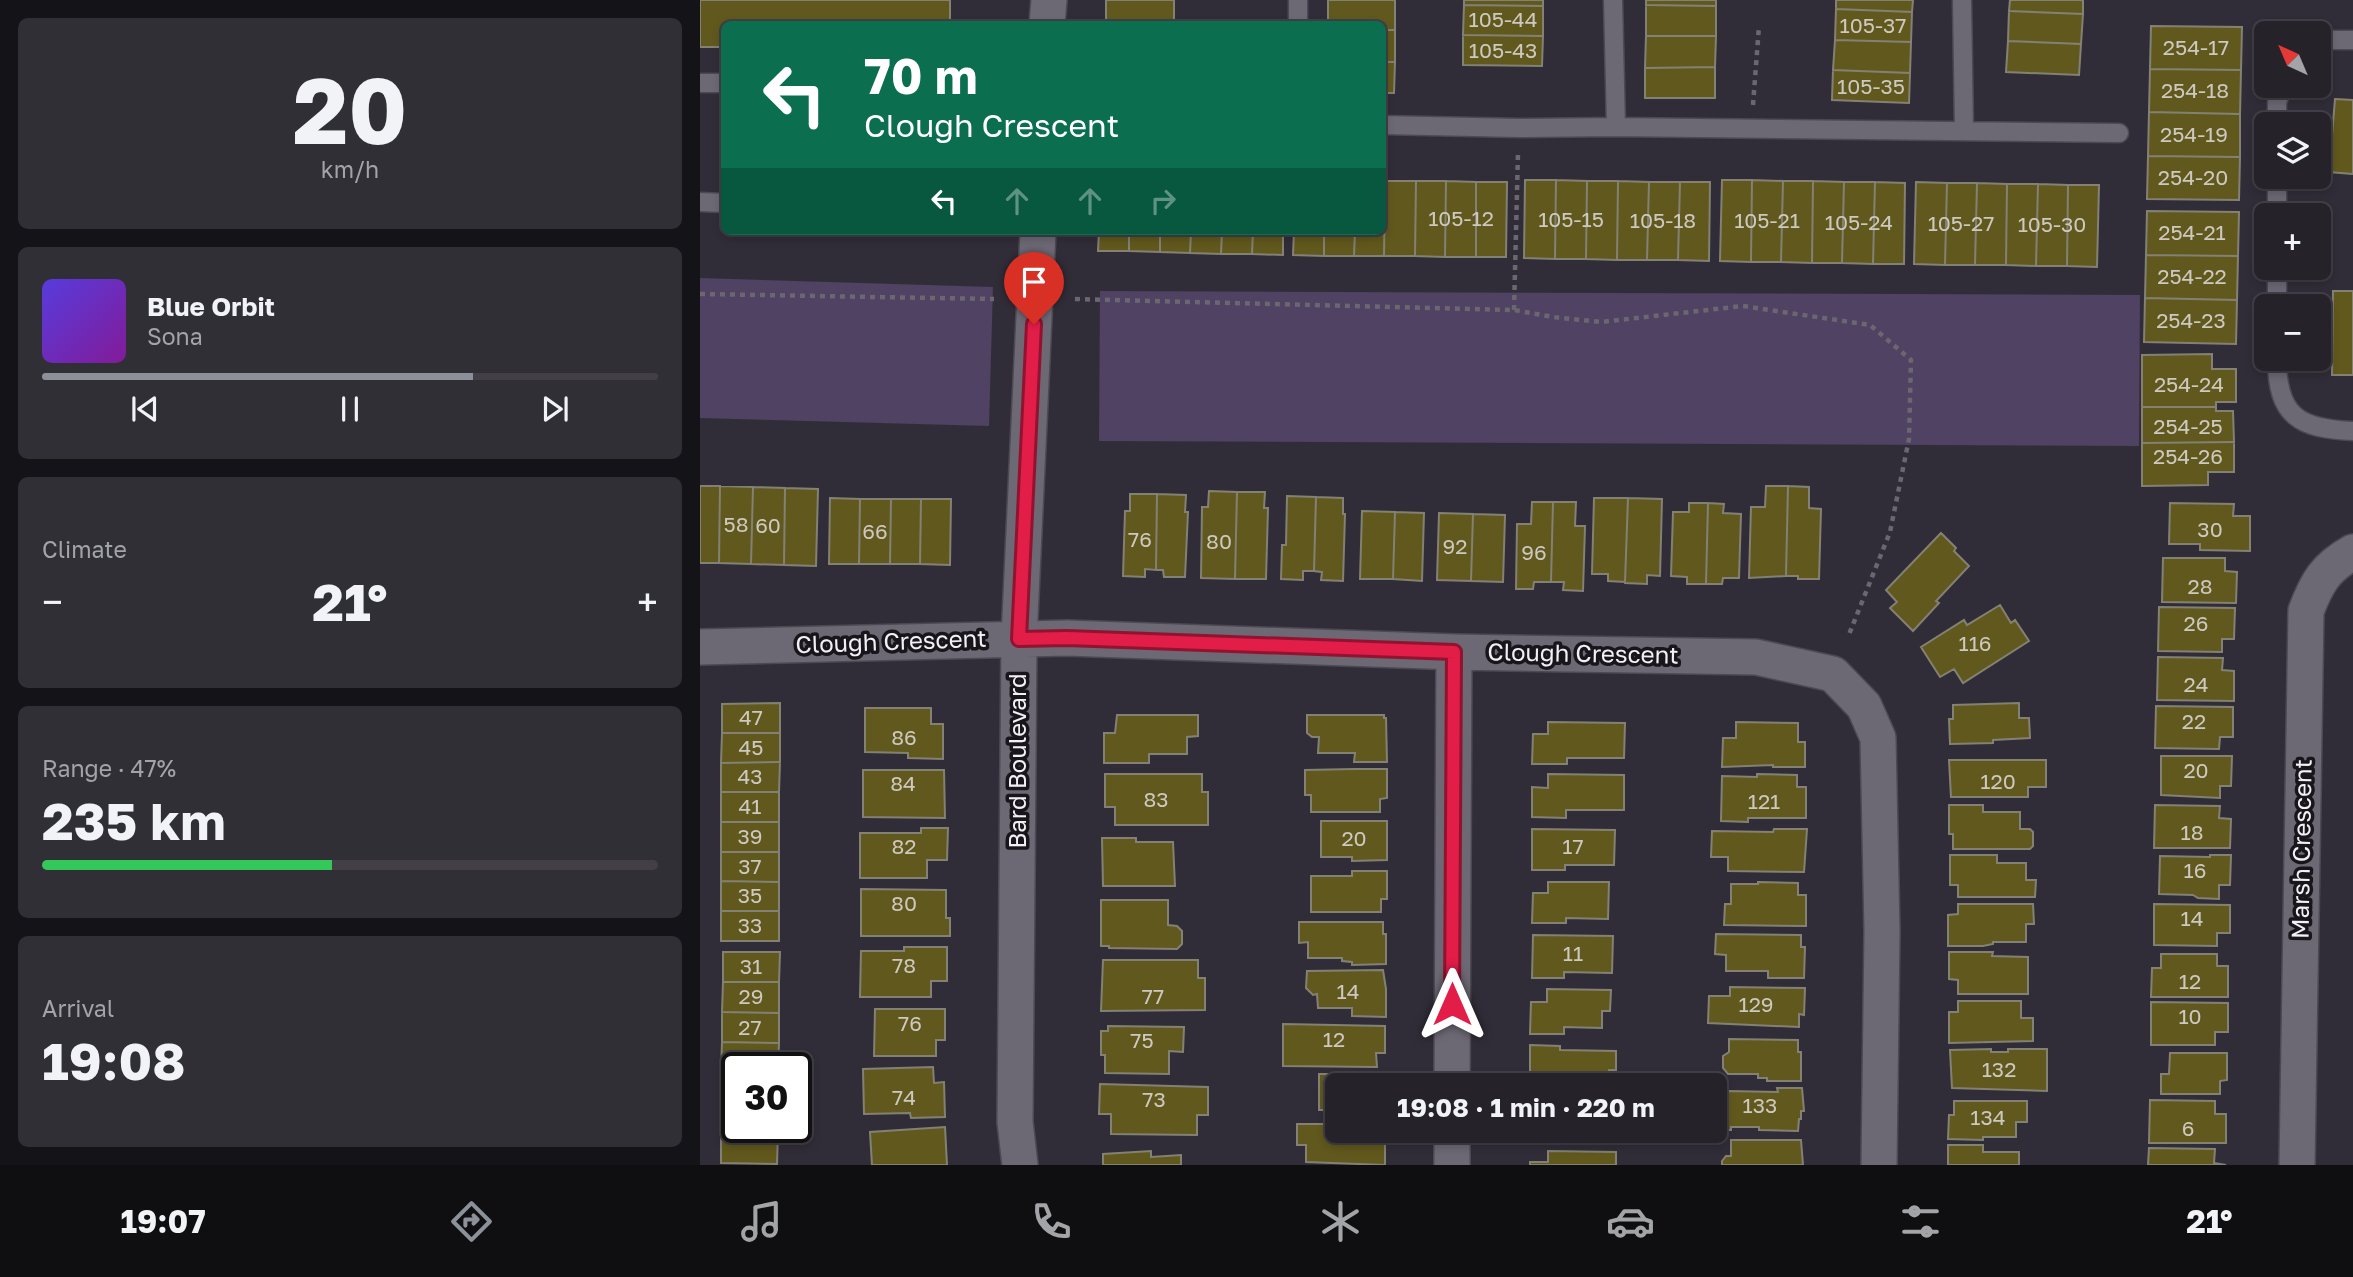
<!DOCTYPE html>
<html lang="en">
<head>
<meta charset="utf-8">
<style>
  body { margin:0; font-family:"Golos Text",sans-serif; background:#312f36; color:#f1f3f6; height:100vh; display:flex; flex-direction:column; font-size:26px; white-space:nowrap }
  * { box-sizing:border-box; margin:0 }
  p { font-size:23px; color:#a3a4a8 }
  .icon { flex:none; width:38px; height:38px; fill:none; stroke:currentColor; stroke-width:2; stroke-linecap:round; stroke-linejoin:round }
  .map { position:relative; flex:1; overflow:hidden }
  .panel { display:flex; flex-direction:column; gap:18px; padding:18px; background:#141317; width:700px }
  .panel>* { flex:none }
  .banner { position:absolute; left:21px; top:21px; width:665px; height:214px; border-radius:10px; box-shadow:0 4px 10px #0003,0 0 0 2px #423f47; background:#0b6e4f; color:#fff; overflow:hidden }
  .needle { width:46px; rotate:316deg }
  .buttons { position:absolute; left:1554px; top:21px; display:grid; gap:14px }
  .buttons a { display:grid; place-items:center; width:77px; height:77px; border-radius:10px; background:#25222a; box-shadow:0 4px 10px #0003,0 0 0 2px #423f47; font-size:35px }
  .speed { position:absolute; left:21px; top:1052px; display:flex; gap:14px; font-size:35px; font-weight:700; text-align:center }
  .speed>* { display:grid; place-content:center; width:91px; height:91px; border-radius:50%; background:#25222a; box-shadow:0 4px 10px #0003,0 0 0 2px #423f47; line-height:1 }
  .speed .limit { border:4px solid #111; border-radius:10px; background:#fff; color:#111 }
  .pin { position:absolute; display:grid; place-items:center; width:60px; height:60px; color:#fff; margin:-72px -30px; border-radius:50% 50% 50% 0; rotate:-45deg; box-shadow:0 0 7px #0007 }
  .pin .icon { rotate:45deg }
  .me { position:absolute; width:77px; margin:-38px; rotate:0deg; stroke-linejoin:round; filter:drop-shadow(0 0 5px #0008) }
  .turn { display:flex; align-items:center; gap:24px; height:147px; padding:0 28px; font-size:32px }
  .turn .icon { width:91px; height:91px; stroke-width:2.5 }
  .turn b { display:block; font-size:49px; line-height:60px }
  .lanes { display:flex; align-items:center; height:66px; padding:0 28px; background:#0003; justify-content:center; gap:35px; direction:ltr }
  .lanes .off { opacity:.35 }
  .big { font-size:52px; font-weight:700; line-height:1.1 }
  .panel .card { flex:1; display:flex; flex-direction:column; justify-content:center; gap:10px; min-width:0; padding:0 24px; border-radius:10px; background:#312f36 }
  .panel .dial { align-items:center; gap:0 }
  .dial b { font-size:91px; line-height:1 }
  .song { display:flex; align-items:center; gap:21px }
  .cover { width:84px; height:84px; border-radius:10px; background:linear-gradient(135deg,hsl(250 70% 55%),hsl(290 70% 35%)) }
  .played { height:7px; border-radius:4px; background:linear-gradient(90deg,#8c9099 70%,#423f47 70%) }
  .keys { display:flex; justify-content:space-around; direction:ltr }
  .heat { display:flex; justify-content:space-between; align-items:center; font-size:38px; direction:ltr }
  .charge { height:10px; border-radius:5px; background:linear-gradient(90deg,#34c759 47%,#423f47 0) }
  .trip { position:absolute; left:625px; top:1073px; width:402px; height:70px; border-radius:10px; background:#25222a; box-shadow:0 4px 10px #0003,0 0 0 2px #423f47; font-weight:700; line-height:70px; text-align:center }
  .dock { display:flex; height:112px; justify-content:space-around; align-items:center; background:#0f0e11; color:#a3a4a8 }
  .dock .icon { width:49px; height:49px }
  .dock .on { color:#8c9099 }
  .dock b { font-size:32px; color:#f1f3f6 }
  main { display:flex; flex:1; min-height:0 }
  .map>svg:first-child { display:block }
</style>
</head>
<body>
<main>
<section class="panel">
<div class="card dial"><b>20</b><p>km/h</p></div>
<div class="card">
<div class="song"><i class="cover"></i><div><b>Blue Orbit</b><p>Sona</p></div></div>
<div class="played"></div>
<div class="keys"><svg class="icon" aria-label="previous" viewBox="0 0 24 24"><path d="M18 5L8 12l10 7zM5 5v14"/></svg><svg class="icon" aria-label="pause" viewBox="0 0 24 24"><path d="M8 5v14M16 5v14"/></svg><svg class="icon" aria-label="next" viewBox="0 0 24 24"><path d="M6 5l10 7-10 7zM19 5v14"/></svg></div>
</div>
<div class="card"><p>Climate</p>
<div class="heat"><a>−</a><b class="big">21°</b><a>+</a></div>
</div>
<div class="card"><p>Range · 47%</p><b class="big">235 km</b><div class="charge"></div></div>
<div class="card"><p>Arrival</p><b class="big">19:08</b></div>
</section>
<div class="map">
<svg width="1653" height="1165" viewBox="0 0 1653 1165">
  <rect width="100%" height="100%" fill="#312d38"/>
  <path fill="#4f4262" d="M0,278L293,287L289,426L0,418Z
    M400,291L1440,295L1439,446L399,441Z"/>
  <path fill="#61581d" stroke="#838174" stroke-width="2" d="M0,0H250V24H24V47H0Z
    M406,0H474V24H406Z
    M628,0H695V30H682V24H628Z
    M764,0H843V6L764,5Z
    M946,0H1016V6L946,5Z
    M1136,0H1213L1212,12L1136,9Z
    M1310,0H1383V14L1309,11Z
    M764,5L843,6V36L763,35Z
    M946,5L1016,6V36H946Z
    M1136,9L1212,12L1211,42L1135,40Z
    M1309,11L1383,14L1381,44L1308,41Z
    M1451,26L1542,27L1541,70L1450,69Z
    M682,30H695V62H682Z
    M763,35L843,36L842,66L763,65Z
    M946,36H1016L1015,67L945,68Z
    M1135,40L1211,42L1210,73L1133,70Z
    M1308,41L1381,44L1379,75L1306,72Z
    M682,62H695L694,93H682Z
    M1015,67V98H945V68Z
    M1450,69L1541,70L1540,114L1449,112Z
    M1133,70L1210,73L1209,103L1132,100Z
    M1635,99L1653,100V174L1629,172Z
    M1449,112L1540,114V157L1448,156Z
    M1448,156L1540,157L1539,200L1447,199Z
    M825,180H856L855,259L824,258Z
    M856,180L887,181L886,259H855Z
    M1022,180H1052L1051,262L1020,261Z
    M1052,180L1083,181L1081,262H1051Z
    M682,181H685L684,256H654L655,231H682Z
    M685,181H716L715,256H684Z
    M716,181H746L745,257L715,256Z
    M746,181L776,182V257H745Z
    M887,181H918L917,260L886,259Z
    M918,181L949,182L947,260H917Z
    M1083,181H1113L1112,263L1081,262Z
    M1113,181L1144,182L1142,263H1112Z
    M776,182H807L806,257H776Z
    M949,182H980L978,260H947Z
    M980,182H1010L1009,261L978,260Z
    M1144,182H1175L1173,264L1142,263Z
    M1175,182L1205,183L1204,264H1173Z
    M1216,182L1247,183L1245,265L1214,264Z
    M1247,183H1277L1275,265H1245Z
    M1277,183L1307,184L1306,265H1275Z
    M1307,184H1338L1336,266L1306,265Z
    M1338,184L1368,185L1367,266H1336Z
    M1368,185H1399L1397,267L1367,266Z
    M1447,211L1539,212L1538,256L1446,255Z
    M399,231H429V251H398Z
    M429,231H460V252L429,251Z
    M460,231H491L490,253L460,252Z
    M491,231H522L521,254L490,253Z
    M522,231H553L552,254H521Z
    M553,231H583V255L552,254Z
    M594,231H624V256L593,255Z
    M624,231H655L654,256H624Z
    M1446,255L1538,256L1537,300L1445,298Z
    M1633,291H1653V375H1632Z
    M1445,298L1537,300L1536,344L1444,342Z
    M1512,354V369H1536V402H1516V407H1442V355Z
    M1442,407H1516V411H1533L1534,442L1442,443Z
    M1534,442V472H1508V485L1442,486V443Z
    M0,486H20L19,563H0Z
    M20,486L53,487L51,564L19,563Z
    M1066,486H1088L1086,576L1049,578L1051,507H1065Z
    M1088,486L1109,487V508L1121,509L1119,579H1098V576H1086Z
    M53,487L85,488L84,565L51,564Z
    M85,488L118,489L116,566L84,565Z
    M509,491L537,492L535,579L501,578L502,507H508Z
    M537,492H565L564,508H568L566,579H535Z
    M430,494H457L456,570L445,569V577L423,576L425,511H430Z
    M457,494L486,495L485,512H488L485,577H464L463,570H456Z
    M587,496L616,497L614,571H603V580L581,579L582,545H586Z
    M616,497L643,498V514H645L643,581L621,580L622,572L614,571Z
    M130,498L160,499L159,564H129Z
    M894,498H928L925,582L908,581V574H892Z
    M928,498L962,499L960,576L947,575V584L925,583Z
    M160,499H191L190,564H159Z
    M191,499H221L220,564H190Z
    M221,499H251L250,565L220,564Z
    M832,502H853L851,582H834L833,589H816L817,524H831Z
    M853,502H876L875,526H885L883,591L863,590L864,582H851Z
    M989,503H1008L1006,584H987V577L971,576L973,512H989Z
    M1008,503L1024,504L1023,513L1041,514L1039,578H1023L1022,584H1006Z
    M1470,503L1534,504L1533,516H1550V551L1500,550V544H1469Z
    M662,511L695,512L693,579H660Z
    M695,512L724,513L722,581L693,579Z
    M739,513L773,514L771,581L737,580Z
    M773,514L805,515L803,582L771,581Z
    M1241,533L1256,548L1254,551L1269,566L1236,601L1239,603L1213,631L1190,608L1197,602L1186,590Z
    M1463,558H1525V571L1537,572L1536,603L1462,602Z
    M1300,605L1311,623L1315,620L1329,641L1263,683L1254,669L1240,677L1221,647L1264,620L1267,625Z
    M1459,607L1535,608L1534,639H1522V652L1458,651Z
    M1458,657L1523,658L1522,670L1534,671V701L1457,700Z
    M80,703V733H22V704Z
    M1319,703V718H1329L1330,738L1293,740V743L1250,744L1249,719H1253V705Z
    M1456,706L1533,707V737H1520L1519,749L1455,748Z
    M165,708H231V724H243V759L208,758V753L165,752Z
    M417,715H498V736L487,737V754H449V763H404V733H415Z
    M607,715H684V718H686L687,762H654L655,753H618L619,737H612L607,733Z
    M848,722L925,723L924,758H867V764H832L833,734H848Z
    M1036,722L1098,723V742H1105V767H1073V765L1022,767L1023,738H1036Z
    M22,733H80V762L21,763Z
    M1461,756H1532L1531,786H1520V798L1461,795Z
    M1249,760H1346V787H1328V797H1251Z
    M80,762L79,792H21V763Z
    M655,769H687V798L680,799V812H611V795H605V770Z
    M163,770H244L245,818L163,817Z
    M405,774H502V792H508V825H415V807H405Z
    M848,774L924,775V810H866V818L832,817V787L848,788Z
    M1057,774L1097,775V787H1106V818H1048V822L1021,821L1022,776L1057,777Z
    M21,792H79V822H21Z
    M1249,805H1283V812H1320V829H1330L1333,832V846L1330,849H1253V834H1249Z
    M1455,805L1520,806L1519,818L1531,819L1530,848H1454Z
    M621,821H687V860L652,861V857H621Z
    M21,822H79V852H21Z
    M221,828H248L247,860H227V878H160V833H221Z
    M832,829L915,830L914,865H865V870H832Z
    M1074,829H1107L1104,872L1028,871V857H1011L1012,831L1073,832Z
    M402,838H436V842H473L475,886H403Z
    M21,852H79V882L21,881Z
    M1250,855H1297V863H1326V880H1336L1335,897H1258V885H1250Z
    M1510,855H1531L1530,885H1519V899L1498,898L1493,895L1459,894L1460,856L1510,857Z
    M652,871H687V899H681V912H611V876H652Z
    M21,881L79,882V911H21Z
    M848,882H909L908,919L866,918V923H832L833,893H848Z
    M1058,882L1098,883V895H1106V926L1024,925L1025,904H1031V884H1058Z
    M161,889L246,890V918H250V936H161Z
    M401,900H468V925L477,926L482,931V944L477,949L409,948V946H401Z
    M1258,904H1333L1334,924H1326V942H1293V944L1283,946H1248V915L1258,914Z
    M1454,904L1530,905V933H1517V946L1454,945Z
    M21,911H79V941H21Z
    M599,922H683V934H686V964L652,965V962L642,961V958H608V942L599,943Z
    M1016,934L1101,935V947H1105L1104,978H1068V971H1026V955L1015,954Z
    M833,935L913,936L912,973L864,972V978H832Z
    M204,947H247V981H231V997H160L161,951H204Z
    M23,952H80L79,982H23Z
    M1249,952H1293L1292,956L1328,957V994H1258V980L1249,979Z
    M1461,954H1517V966H1528V997H1451L1452,968H1461Z
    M403,960H498V978H505V1010L401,1011Z
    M683,970L686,989V1017L652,1016V1008H618L617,994L613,995L606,988L607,971Z
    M23,982H79V1013L22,1012Z
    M1030,987L1105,988L1104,1015L1099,1014V1027L1008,1023L1009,996H1030Z
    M847,989L911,990L910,1011H902V1028L864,1027V1034H830L831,1002H847Z
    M1258,1001H1321V1018H1333V1041L1249,1043V1012H1258Z
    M1451,1002L1528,1003V1032H1515V1045H1451Z
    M175,1009H245V1040H236V1056H174Z
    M22,1012L79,1013V1043L22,1042Z
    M583,1024L685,1026V1053H676L677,1067L583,1066Z
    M408,1026L484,1027L483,1052L469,1051V1074L405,1073V1055H401V1031H408Z
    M1029,1039L1098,1040V1052H1101V1081H1067V1078H1058V1074H1028L1023,1068V1056L1029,1052Z
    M22,1042L79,1043L78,1068H37V1073L21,1072Z
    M830,1045L860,1046V1050L916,1051V1070H909V1085H830Z
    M1291,1049V1052H1308V1049H1347V1091L1252,1088L1250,1050Z
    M1470,1053H1527V1080L1520,1081V1094H1461V1074H1469Z
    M233,1067L234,1083L244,1082L245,1117L211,1118L210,1113L164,1114L163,1069Z
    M21,1072L37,1073V1103H22Z
    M619,1074H675V1079H679V1085H637V1110H619Z
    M400,1084L508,1087V1115H497V1135L411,1134V1114H399Z
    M1077,1088H1102L1104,1111H1101V1119H1099L1098,1131L1059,1130V1127H1031V1130H1015V1101H1028V1091L1078,1092Z
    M1450,1100L1515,1101V1114H1526V1143H1449Z
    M1254,1101H1327V1122H1316V1137H1283V1140L1248,1139L1249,1115H1254Z
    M22,1103H37V1127H78V1133H21Z
    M597,1124H637V1130H683L682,1137H685V1165L606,1162V1145H597Z
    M245,1127L247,1165H172L170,1132Z
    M829,1130H910V1135L863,1134V1143H829Z
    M21,1133H78L77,1164L21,1163Z
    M1031,1140H1101L1103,1165H1022V1161L1026,1156H1031Z
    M1248,1145H1283V1152H1319V1165H1248Z
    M1449,1148L1515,1149L1514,1163L1526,1165H1448Z
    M451,1151V1157L481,1155V1165H403V1154Z
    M848,1151L916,1152V1165H830V1162H848Z"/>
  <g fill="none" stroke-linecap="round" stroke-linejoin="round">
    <g stroke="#4d4953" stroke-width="21">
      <path id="service" d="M913,0L916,127
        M1262,0L1264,131
        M598,24V0
        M1619,40H1653
        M0,83H24
        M1577,124V102L1583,86
        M682,125L819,128L916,127L1419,133
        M1577,177V215
        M0,202L24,203
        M1577,268V306
        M1577,359C1577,416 1599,429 1653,431"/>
    </g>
    <g stroke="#4d4953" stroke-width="38">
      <path id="minor" d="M347,24L349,0
        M0,647L367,638L754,652L1056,657L1133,674L1164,706L1178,738L1182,931L1179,1165
        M752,1085L754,652
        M320,1165L315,1122L319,639L338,231
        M752,1165V1130
        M1597,1165L1606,611C1617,582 1625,568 1653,552"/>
    </g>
    <path stroke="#6b6771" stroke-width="4.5" stroke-dasharray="5 5" stroke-linecap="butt" d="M1053,105L1059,26
      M0,294L294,299
      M375,299L814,310L853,317L901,322L1043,306L1170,325L1211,360L1209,439L1190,532L1148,637
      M814,310L818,153"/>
    <use href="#service" stroke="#6c6874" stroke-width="18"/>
    <use href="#minor" stroke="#6c6874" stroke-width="35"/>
  </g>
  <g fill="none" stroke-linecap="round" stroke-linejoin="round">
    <g stroke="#92132f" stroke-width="18">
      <path id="route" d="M334,324L319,639L367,638L754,652L752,1004"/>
    </g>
    <use href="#route" stroke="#e11d48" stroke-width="12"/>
  </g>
  <g text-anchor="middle" stroke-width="7" stroke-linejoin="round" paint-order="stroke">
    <g font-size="21" fill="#cec9c0">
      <text x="803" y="27">105-44</text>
      <text x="1173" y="33">105-37</text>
      <text x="1496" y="55">254-17</text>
      <text x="803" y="58">105-43</text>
      <text x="1171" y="94">105-35</text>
      <text x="1495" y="98">254-18</text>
      <text x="1494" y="142">254-19</text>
      <text x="1493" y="185">254-20</text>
      <text x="761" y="226">105-12</text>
      <text x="871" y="227">105-15</text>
      <text x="963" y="228">105-18</text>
      <text x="1067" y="228">105-21</text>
      <text x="1159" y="230">105-24</text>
      <text x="1261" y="231">105-27</text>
      <text x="1352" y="232">105-30</text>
      <text x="1492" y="240">254-21</text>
      <text x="1492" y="284">254-22</text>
      <text x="1491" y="328">254-23</text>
      <text x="1489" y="392">254-24</text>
      <text x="1488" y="434">254-25</text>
      <text x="1488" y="464">254-26</text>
      <text x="36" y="532">58</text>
      <text x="68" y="533">60</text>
      <text x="1510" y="537">30</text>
      <text x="175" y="539">66</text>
      <text x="440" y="547">76</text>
      <text x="519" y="549">80</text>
      <text x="755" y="554">92</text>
      <text x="834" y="560">96</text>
      <text x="1500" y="594">28</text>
      <text x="1496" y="631">26</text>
      <text x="1275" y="651">116</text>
      <text x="1496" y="692">24</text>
      <text x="51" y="725">47</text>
      <text x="1494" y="729">22</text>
      <text x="204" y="745">86</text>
      <text x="51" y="755">45</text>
      <text x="1496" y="778">20</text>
      <text x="50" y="784">43</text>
      <text x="1298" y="789">120</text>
      <text x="203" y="791">84</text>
      <text x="456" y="807">83</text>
      <text x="1064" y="809">121</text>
      <text x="50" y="814">41</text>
      <text x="1492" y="840">18</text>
      <text x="50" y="844">39</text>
      <text x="654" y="846">20</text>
      <text x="204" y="854">82</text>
      <text x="873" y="854">17</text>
      <text x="50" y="874">37</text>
      <text x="1495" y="878">16</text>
      <text x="50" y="903">35</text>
      <text x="204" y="911">80</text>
      <text x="1492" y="926">14</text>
      <text x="50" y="933">33</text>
      <text x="873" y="961">11</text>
      <text x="204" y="973">78</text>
      <text x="51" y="974">31</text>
      <text x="1490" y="989">12</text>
      <text x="648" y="999">14</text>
      <text x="51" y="1004">29</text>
      <text x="453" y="1004">77</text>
      <text x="1056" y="1012">129</text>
      <text x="1490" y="1024">10</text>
      <text x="210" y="1031">76</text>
      <text x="50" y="1035">27</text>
      <text x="634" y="1047">12</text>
      <text x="442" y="1048">75</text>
      <text x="1299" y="1077">132</text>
      <text x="204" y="1105">74</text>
      <text x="454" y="1107">73</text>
      <text x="1060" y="1113">133</text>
      <text x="1288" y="1125">134</text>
      <text x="1488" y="1136">6</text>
    </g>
    <g font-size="24" fill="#f2eff6" stroke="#18161b">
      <text transform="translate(191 642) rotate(-2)" y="8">Clough Crescent</text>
      <text transform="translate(883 654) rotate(1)" y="8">Clough Crescent</text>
      <text transform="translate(318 761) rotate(-90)" y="8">Bard Boulevard</text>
      <text transform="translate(1602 849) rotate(-89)" y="8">Marsh Crescent</text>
    </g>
  </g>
</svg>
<div class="buttons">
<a><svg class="needle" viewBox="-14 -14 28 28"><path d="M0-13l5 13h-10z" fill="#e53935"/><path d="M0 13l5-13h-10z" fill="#a3a4a8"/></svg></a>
<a><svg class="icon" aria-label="layers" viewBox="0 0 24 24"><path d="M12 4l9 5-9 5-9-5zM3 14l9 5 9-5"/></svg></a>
<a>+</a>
<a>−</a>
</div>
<div class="speed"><div class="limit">30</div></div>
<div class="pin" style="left:334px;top:324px;background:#d93025"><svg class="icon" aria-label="arrive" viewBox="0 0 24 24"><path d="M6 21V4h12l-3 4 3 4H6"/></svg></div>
<svg class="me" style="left:752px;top:1004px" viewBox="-20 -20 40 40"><path d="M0-17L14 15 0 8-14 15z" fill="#e11d48" stroke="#fff" stroke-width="4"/></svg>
<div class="trip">19:08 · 1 min · 220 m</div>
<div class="banner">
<div class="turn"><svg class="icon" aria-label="left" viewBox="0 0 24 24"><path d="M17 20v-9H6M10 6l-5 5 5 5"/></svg><div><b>70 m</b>Clough Crescent</div></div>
<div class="lanes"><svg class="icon" aria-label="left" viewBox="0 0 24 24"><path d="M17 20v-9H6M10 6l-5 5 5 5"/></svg><svg class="icon off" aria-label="ahead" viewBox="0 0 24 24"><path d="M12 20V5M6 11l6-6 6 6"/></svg><svg class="icon off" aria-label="ahead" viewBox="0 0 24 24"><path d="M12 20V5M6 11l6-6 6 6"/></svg><svg class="icon off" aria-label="right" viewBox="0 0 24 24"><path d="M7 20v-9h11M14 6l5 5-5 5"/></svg></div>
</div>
</div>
</main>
<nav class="dock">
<b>19:07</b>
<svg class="icon on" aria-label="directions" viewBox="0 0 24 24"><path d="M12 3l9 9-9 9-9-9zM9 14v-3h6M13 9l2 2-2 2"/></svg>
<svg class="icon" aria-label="music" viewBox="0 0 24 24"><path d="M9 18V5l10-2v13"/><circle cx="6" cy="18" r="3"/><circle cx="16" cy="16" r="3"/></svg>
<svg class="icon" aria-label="phone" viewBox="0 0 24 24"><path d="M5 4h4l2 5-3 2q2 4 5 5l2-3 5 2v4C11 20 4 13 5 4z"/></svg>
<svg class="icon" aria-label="climate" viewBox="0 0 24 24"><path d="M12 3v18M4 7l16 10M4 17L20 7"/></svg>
<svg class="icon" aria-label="car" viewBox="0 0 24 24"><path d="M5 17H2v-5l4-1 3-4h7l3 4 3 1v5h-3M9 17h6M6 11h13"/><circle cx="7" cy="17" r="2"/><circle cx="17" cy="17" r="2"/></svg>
<svg class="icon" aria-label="filters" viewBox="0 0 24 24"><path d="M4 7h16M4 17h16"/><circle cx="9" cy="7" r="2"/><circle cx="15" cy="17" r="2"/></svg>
<b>21°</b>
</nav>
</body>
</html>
